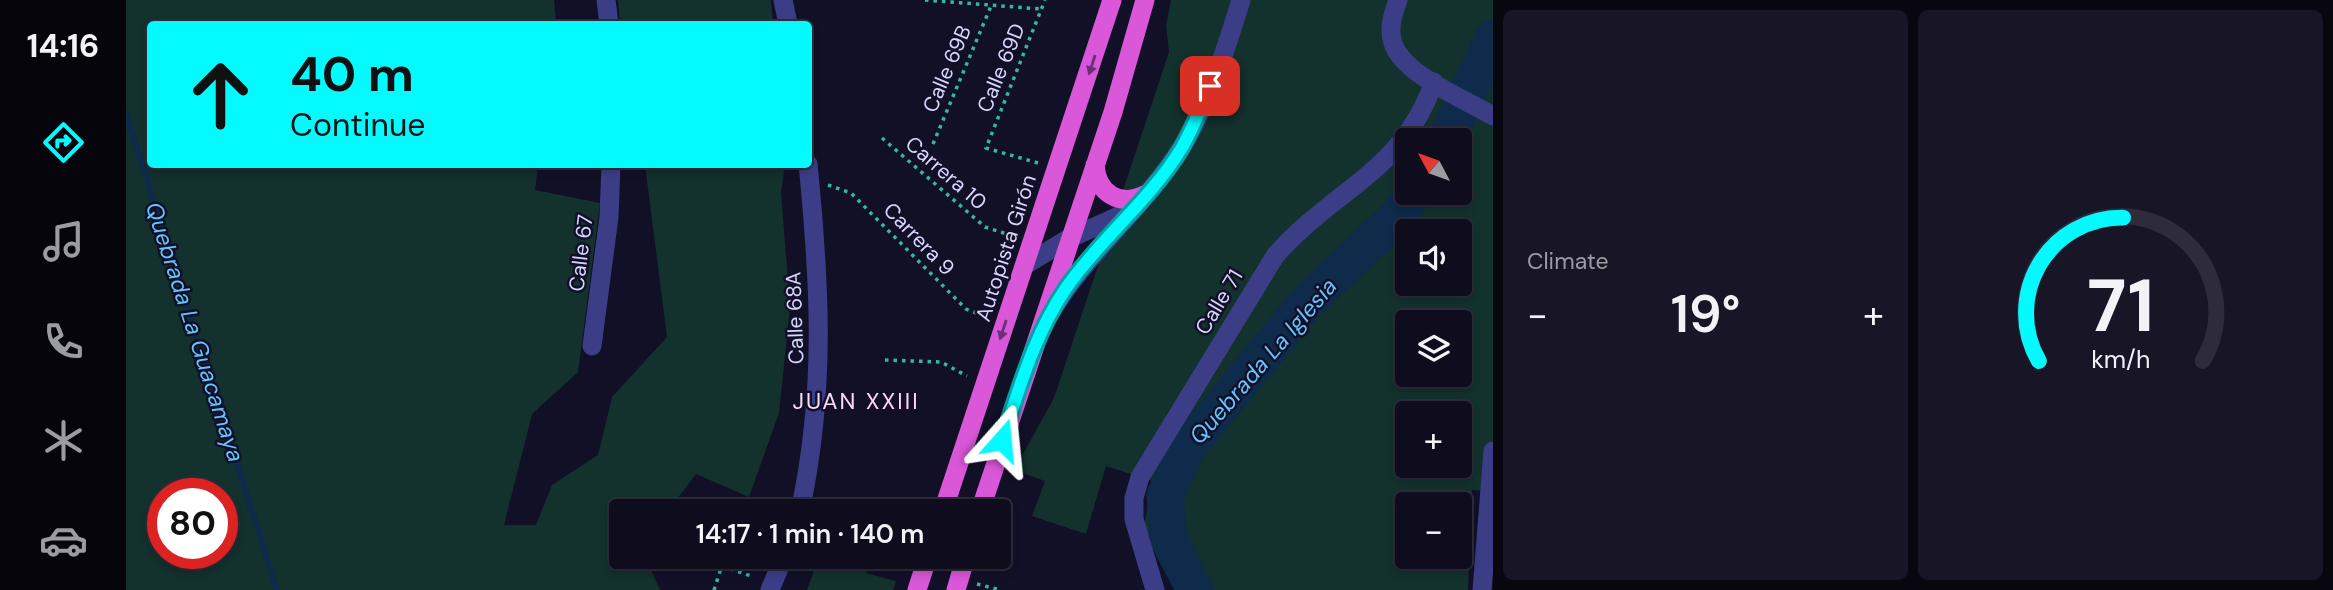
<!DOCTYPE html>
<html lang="en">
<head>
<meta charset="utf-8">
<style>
  body { margin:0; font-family:"DM Sans",sans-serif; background:#171526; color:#f1f3f6; height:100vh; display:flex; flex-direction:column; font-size:26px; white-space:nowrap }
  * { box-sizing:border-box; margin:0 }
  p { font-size:23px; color:#9b9ba4 }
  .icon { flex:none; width:38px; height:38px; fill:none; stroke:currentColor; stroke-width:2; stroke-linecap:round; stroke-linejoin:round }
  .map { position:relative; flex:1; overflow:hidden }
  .sheet { display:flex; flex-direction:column; gap:10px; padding:10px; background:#080710; width:840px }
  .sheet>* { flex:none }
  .guide { position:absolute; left:21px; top:21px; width:665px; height:147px; border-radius:7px; box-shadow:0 4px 10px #0003,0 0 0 2px #2e2c3b; background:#03fafe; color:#111; overflow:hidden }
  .needle { width:46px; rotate:311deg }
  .buttons { position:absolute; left:1269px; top:128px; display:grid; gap:14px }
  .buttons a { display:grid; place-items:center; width:77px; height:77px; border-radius:7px; background:#0e0c1d; box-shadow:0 4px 10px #0003,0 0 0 2px #2e2c3b; font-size:35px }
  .speed { position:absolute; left:21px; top:478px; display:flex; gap:14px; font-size:35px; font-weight:700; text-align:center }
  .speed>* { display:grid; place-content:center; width:91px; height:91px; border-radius:50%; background:#0e0c1d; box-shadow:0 4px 10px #0003,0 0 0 2px #2e2c3b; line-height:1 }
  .speed .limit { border:10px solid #d22; background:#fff; color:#111 }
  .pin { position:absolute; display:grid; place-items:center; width:60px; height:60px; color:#fff; margin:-30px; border-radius:14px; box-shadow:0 4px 10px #0006 }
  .me { position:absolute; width:77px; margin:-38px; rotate:18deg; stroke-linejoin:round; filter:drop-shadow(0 0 5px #0008) }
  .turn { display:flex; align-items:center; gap:24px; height:147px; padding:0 28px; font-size:32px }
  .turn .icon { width:91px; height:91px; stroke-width:2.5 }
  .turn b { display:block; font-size:49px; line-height:60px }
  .big { font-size:52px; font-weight:600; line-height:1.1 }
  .sheet .tile { flex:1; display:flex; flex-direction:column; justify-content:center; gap:10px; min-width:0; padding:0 24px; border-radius:10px; background:#171526 }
  .sheet .dial { align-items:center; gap:0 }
  .dial svg { height:182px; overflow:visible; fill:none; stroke:#2e2c3b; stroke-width:7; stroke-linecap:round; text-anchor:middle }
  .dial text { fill:#f1f3f6; stroke:none }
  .heat { display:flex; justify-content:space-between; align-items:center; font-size:38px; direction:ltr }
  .sheet .tiles { flex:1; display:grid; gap:10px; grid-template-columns:repeat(2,1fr) }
  .trip { position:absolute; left:483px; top:499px; width:402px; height:70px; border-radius:7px; background:#0e0c1d; box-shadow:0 4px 10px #0003,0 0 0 2px #2e2c3b; font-weight:600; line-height:70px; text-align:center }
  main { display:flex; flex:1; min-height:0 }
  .menu { display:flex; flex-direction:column; width:126px; justify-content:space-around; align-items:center; background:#06050c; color:#9b9ba4 }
  .menu .icon { width:49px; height:49px }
  .menu .active { color:#03fafe }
  .menu b { font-size:32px; color:#f1f3f6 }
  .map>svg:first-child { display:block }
</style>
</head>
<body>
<main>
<nav class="menu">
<b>14:16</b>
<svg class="icon active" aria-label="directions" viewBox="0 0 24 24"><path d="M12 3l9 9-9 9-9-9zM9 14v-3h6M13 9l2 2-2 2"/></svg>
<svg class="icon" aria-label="music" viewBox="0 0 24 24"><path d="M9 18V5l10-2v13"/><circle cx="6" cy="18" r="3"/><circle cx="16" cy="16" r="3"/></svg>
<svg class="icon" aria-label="phone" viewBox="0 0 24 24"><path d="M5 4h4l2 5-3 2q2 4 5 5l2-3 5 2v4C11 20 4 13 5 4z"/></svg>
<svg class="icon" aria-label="climate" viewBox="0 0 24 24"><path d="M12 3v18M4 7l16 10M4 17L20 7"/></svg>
<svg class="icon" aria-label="car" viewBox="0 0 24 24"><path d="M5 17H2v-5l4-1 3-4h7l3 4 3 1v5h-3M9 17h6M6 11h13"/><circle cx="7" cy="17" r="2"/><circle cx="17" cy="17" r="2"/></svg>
</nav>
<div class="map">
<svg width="1367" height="590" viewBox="0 0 1367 590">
  <rect width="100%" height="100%" fill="#121027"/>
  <path fill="#13312d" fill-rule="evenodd" d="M0,0H428L430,24H24V164L412,165L409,190L474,203L452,372L406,414L378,525H410L426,485L472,455L486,397L541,337L519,165H659L655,192L664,307L653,413L623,497L570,474L542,511H495V556L519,557L534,590H0ZM37,494H96V553H37Z
    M492,0H645L647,24H494Z
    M1045,0H1367V491L1346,490L1342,590H1048L1050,585L1018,527L1026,481L980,466L960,534L906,516L919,481L888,470L928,398L1043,52L1040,26ZM1281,140H1334V192H1281ZM1281,231H1334V284H1281ZM1281,322H1334V374H1281ZM1281,413H1334V466H1281ZM1281,504H1334V556H1281Z
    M693,557H742L740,573L770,581L767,590H681Z"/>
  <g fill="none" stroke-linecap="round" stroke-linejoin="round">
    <path stroke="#0e2b4c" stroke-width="6" d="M0,114L151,590"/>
    <path stroke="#0e2b4c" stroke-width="37" d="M1320,140L1367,39
      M1069,590L1043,540L1039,496L1061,448L1181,302L1271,217L1288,192"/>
    <path stroke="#30b9a5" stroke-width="3.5" stroke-dasharray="3.5 5" stroke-linecap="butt" d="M799,0L915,9
      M756,138L859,227L887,236
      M807,144L865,6
      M912,163L860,148L919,0
      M702,185L725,193L840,309L860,317
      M759,360L815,362L841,376
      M630,502L655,509
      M596,566L628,577
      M851,584L874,590
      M588,590L599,556"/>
    <path stroke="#3b3e86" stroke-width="19" d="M480,0L483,24
      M657,0L662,24
      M466,346L483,217L485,164
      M674,511C700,391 694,285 682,164
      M644,590L658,556
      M1029,590L1008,519V498L1014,477L1149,256C1207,189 1275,174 1308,82"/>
    <path stroke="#3b3e86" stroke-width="19" d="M1272,0C1267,14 1262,29 1267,43C1277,75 1339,99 1367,116
      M899,265L942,239L993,216
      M923,315C955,262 1000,223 1037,174C1076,125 1097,59 1115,0
      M1356,590L1367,451"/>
    <path stroke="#d957d8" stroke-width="19" d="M969,165C971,193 993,207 1018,195
      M817,511L986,0
      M854,511L987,112L1019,0
      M791,590L802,556
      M830,590L840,556"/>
  </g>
  <defs><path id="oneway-solid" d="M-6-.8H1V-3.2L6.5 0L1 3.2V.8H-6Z" transform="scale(1.75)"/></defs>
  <g fill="#6c3077">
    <use href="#oneway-solid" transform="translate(966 65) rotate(108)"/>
    <use href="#oneway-solid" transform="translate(877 330) rotate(108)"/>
  </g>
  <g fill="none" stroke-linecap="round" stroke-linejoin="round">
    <g stroke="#02a2a5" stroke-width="18">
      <path id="route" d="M876,440C894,387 908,335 940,288C974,239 1024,200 1055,149C1067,129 1075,107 1084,86"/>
    </g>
    <use href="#route" stroke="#03fafe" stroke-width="12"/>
  </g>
  <g text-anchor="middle" stroke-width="5" stroke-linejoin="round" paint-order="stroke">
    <g font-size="21" fill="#d7d6ff" stroke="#121027">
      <text transform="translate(875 68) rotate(-68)" y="7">Calle 69D</text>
      <text transform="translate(821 69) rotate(-67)" y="7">Calle 69B</text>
      <text transform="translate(820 173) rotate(41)" y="7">Carrera 10</text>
      <text transform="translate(793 239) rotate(46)" y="7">Carrera 9</text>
      <text transform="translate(880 248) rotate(-72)" y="7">Autopista Girón</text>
      <text transform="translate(455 253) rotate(-83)" y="7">Calle 67</text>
      <text transform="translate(1093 302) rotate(-59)" y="7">Calle 71</text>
      <text transform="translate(669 318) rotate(-92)" y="7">Calle 68A</text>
    </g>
    <g font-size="23" font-style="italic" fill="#64c4fe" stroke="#121027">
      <text transform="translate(69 332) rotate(72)" y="8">Quebrada La Guacamaya</text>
      <text transform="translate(1137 361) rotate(-49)" y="8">Quebrada La Iglesia</text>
    </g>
    <g font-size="23" letter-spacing="2" fill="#ffd8f4" stroke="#121027">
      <text x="730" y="409">JUAN XXIII</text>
    </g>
  </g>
</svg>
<div class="buttons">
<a><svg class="needle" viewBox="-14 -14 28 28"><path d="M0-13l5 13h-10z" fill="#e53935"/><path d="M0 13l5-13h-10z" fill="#9b9ba4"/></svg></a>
<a><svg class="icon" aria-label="sound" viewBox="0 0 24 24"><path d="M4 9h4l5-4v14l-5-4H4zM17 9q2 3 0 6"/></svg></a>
<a><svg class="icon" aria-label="layers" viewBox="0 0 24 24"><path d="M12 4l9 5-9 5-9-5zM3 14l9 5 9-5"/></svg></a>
<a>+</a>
<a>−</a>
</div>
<div class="speed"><div class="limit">80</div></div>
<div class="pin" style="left:1084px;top:86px;background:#d93025"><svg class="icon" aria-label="arrive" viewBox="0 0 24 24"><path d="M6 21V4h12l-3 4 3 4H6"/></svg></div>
<svg class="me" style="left:876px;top:440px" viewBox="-20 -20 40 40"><path d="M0-17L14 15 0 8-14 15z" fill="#03fafe" stroke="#fff" stroke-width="4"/></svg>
<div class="trip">14:17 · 1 min · 140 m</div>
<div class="guide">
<div class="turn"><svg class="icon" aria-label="ahead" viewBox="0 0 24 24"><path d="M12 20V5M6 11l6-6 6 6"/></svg><div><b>40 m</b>Continue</div></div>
</div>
</div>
<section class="sheet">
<div class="tiles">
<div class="tile"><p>Climate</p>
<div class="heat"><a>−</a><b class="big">19°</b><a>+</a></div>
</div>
<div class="tile dial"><svg viewBox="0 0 100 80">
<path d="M14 69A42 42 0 1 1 86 69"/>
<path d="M14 69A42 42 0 0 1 51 6" stroke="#03fafe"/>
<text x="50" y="56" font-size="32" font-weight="700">71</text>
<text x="50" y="72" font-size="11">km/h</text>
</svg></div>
</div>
</section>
</main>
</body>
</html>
